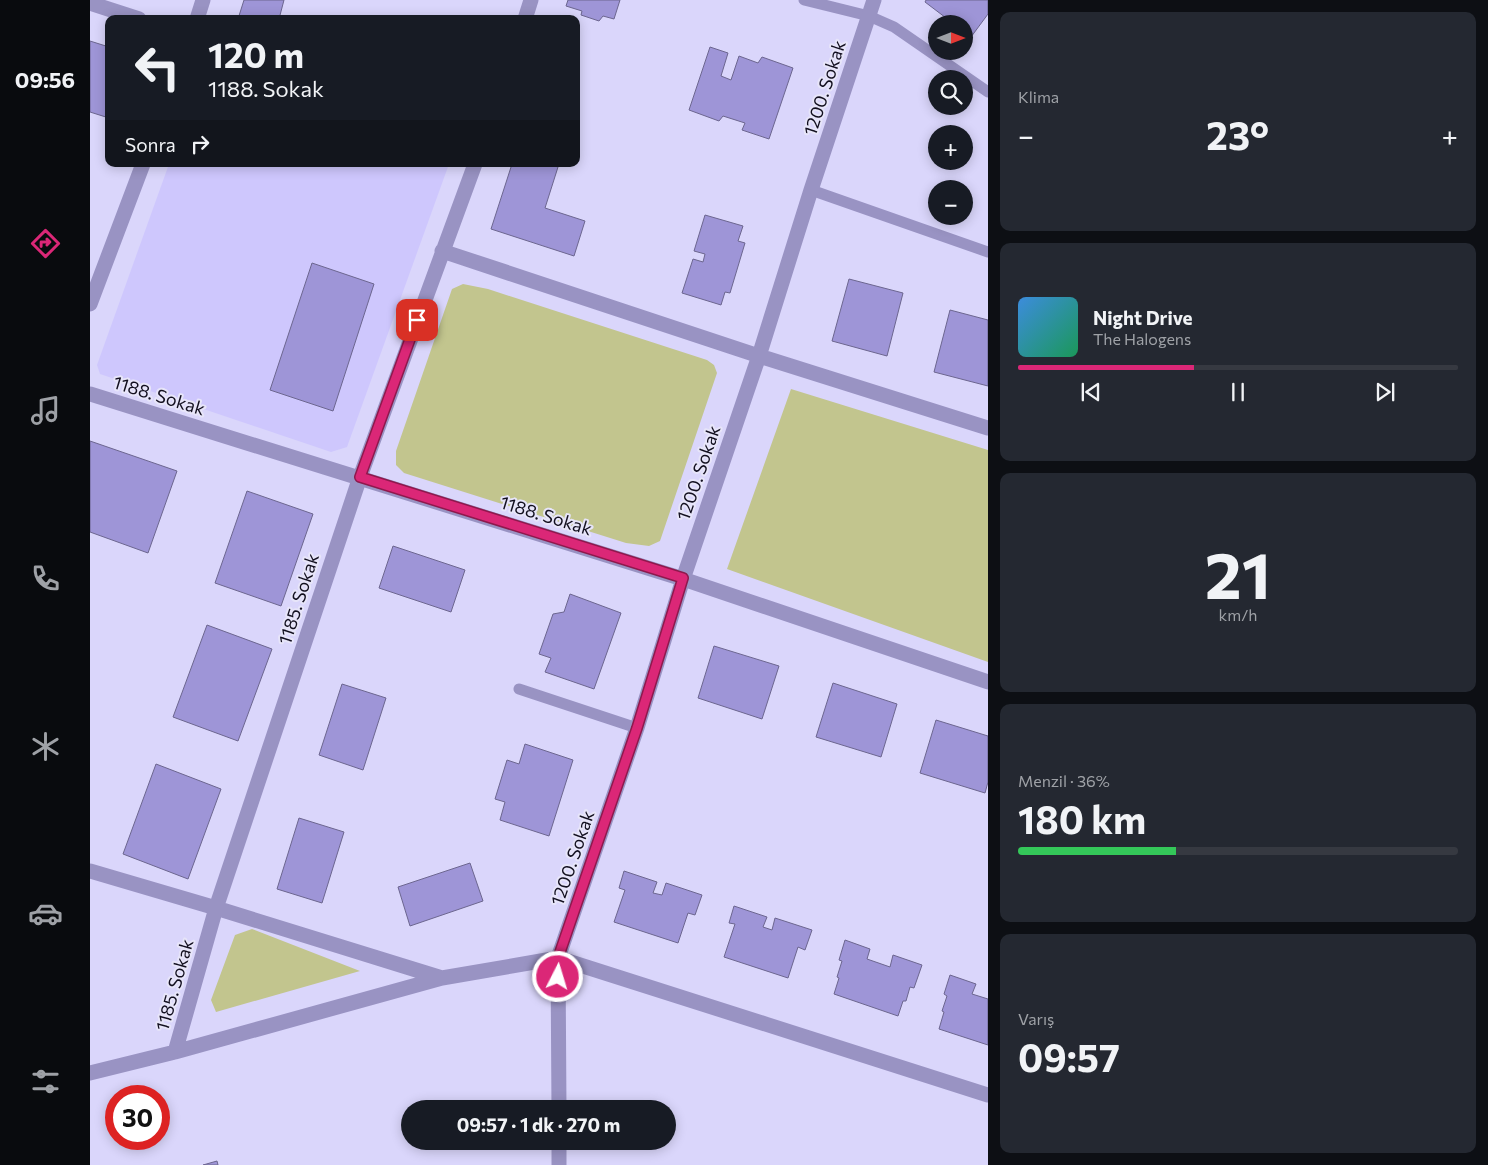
<!DOCTYPE html>
<html lang="tr">
<head>
<meta charset="utf-8">
<style>
  body { margin:0; font-family:Commissioner,sans-serif; background:#242831; color:#f1f3f6; height:100vh; display:flex; flex-direction:column; font-size:19px; white-space:nowrap }
  * { box-sizing:border-box; margin:0 }
  p { font-size:16px; color:#9ea1a6 }
  .icon { flex:none; width:28px; height:28px; fill:none; stroke:currentColor; stroke-width:2; stroke-linecap:round; stroke-linejoin:round }
  .map { position:relative; flex:1; overflow:hidden }
  .sheet { display:flex; flex-direction:column; gap:12px; padding:12px; background:#0d0f14; width:500px }
  .sheet>* { flex:none }
  .banner { position:absolute; left:15px; top:15px; width:475px; height:152px; border-radius:10px; box-shadow:0 2px 12px #0003; background:#171b24; color:#f1f3f6; overflow:hidden }
  .needle { width:32px; rotate:90deg }
  .controls { position:absolute; left:838px; top:15px; display:grid; gap:10px }
  .controls a { display:grid; place-items:center; width:45px; height:45px; border-radius:50%; background:#171b24; box-shadow:0 2px 12px #0003; font-size:25px }
  .speed { position:absolute; left:15px; top:1085px; display:flex; gap:10px; font-size:25px; font-weight:700; text-align:center }
  .speed>* { display:grid; place-content:center; width:65px; height:65px; border-radius:50%; background:#171b24; box-shadow:0 2px 12px #0003; line-height:1 }
  .speed .limit { border:8px solid #d22; background:#fff; color:#111 }
  .pin { position:absolute; display:grid; place-items:center; width:42px; height:42px; color:#fff; margin:-21px; border-radius:10px; box-shadow:0 2px 8px #0006 }
  .me { position:absolute; width:55px; margin:-28px; rotate:5deg; stroke-linejoin:round; filter:drop-shadow(0 0 4px #0008) }
  .turn { display:flex; align-items:center; gap:18px; height:105px; padding:0 20px; font-size:22px }
  .turn .icon { width:65px; height:65px; stroke-width:2.5 }
  .turn b { display:block; font-size:35px; line-height:42px }
  .then { display:flex; align-items:center; height:48px; padding:0 20px; background:#0003; gap:10px; font-size:19px }
  .big { font-size:38px; font-weight:700; line-height:1.1 }
  .sheet .tile { flex:1; display:flex; flex-direction:column; justify-content:center; gap:8px; min-width:0; padding:0 18px; border-radius:10px; background:#242831 }
  .sheet .dial { align-items:center; gap:0 }
  .dial b { font-size:65px; line-height:1 }
  .song { display:flex; align-items:center; gap:15px }
  .cover { width:60px; height:60px; border-radius:8px; background:linear-gradient(135deg,hsl(210 70% 55%),hsl(150 70% 35%)) }
  .played { height:5px; border-radius:2px; background:linear-gradient(90deg,#db2777 40%,#363941 40%) }
  .keys { display:flex; justify-content:space-around; direction:ltr }
  .heat { display:flex; justify-content:space-between; align-items:center; font-size:28px; direction:ltr }
  .charge { height:8px; border-radius:4px; background:linear-gradient(90deg,#34c759 36%,#363941 0) }
  .trip { position:absolute; left:311px; top:1100px; width:275px; height:50px; border-radius:25px; background:#171b24; box-shadow:0 2px 12px #0003; font-weight:700; line-height:50px; text-align:center }
  main { display:flex; flex:1; min-height:0 }
  .tab-bar { display:flex; flex-direction:column; width:90px; justify-content:space-around; align-items:center; background:#090b0e; color:#9ea1a6 }
  .tab-bar .icon { width:35px; height:35px }
  .tab-bar .selected { color:#db2777 }
  .tab-bar b { font-size:22px; color:#f1f3f6 }
  .map>svg:first-child { display:block }
</style>
</head>
<body>
<main>
<nav class="tab-bar">
<b>09:56</b>
<svg class="icon selected" aria-label="directions" viewBox="0 0 24 24"><path d="M12 3l9 9-9 9-9-9zM9 14v-3h6M13 9l2 2-2 2"/></svg>
<svg class="icon" aria-label="music" viewBox="0 0 24 24"><path d="M9 18V5l10-2v13"/><circle cx="6" cy="18" r="3"/><circle cx="16" cy="16" r="3"/></svg>
<svg class="icon" aria-label="phone" viewBox="0 0 24 24"><path d="M5 4h4l2 5-3 2q2 4 5 5l2-3 5 2v4C11 20 4 13 5 4z"/></svg>
<svg class="icon" aria-label="climate" viewBox="0 0 24 24"><path d="M12 3v18M4 7l16 10M4 17L20 7"/></svg>
<svg class="icon" aria-label="car" viewBox="0 0 24 24"><path d="M5 17H2v-5l4-1 3-4h7l3 4 3 1v5h-3M9 17h6M6 11h13"/><circle cx="7" cy="17" r="2"/><circle cx="17" cy="17" r="2"/></svg>
<svg class="icon" aria-label="filters" viewBox="0 0 24 24"><path d="M4 7h16M4 17h16"/><circle cx="9" cy="7" r="2"/><circle cx="15" cy="17" r="2"/></svg>
</nav>
<div class="map">
<svg width="898" height="1165" viewBox="0 0 898 1165">
  <rect width="100%" height="100%" fill="#dad6fb"/>
  <path fill="#cec7fd" d="M79,164H359L257,447L241,452L10,374L7,365Z"/>
  <path fill="#c2c58e" d="M373,284L398,289L617,360L624,365L627,373L570,541L559,546L536,543L314,473L306,465V451L362,289Z
    M701,389L898,450V662L637,569Z
    M162,929L270,971L126,1012L121,1000L145,935Z"/>
  <path fill="#9e95d7" stroke="#6c668f" d="M154,0H194L189,19H148Z
    M478,0H530L524,19L513,16L509,21L491,15L492,11L476,6Z
    M836,0H898V14L881,37L874,31V24H864L835,2Z
    M0,41L19,47V118L0,112Z
    M620,47L638,53L631,76L641,80L649,56L668,63L672,57L703,68L679,139L652,130L655,123L633,116L629,121L599,110Z
    M422,164H458L468,167L455,208L495,221L484,256L401,229Z
    M615,215L653,226L648,241L655,243L640,293L635,292L631,305L592,293L603,259L613,262L615,254L604,251Z
    M222,263L284,284L243,411L180,390Z
    M759,279L813,293L797,356L742,341Z
    M860,310L898,320V386L844,372Z
    M0,441L87,471L58,553L0,532Z
    M157,491L223,514L191,606L125,583Z
    M303,546L375,570L361,612L289,588Z
    M480,594L531,613L504,689L455,672L461,658L449,654L463,614L474,612Z
    M117,625L182,649L148,741L83,717Z
    M624,646L689,666L672,719L608,698Z
    M743,683L807,704L791,757L726,737Z
    M252,684L296,698L273,770L229,755Z
    M846,720L898,736V782L895,793L830,773Z
    M435,744L483,760L459,836L410,820L415,802L405,799L417,760L429,764Z
    M66,764L131,789L98,879L33,854Z
    M209,818L254,832L232,903L187,889Z
    M380,863L393,901L320,926L308,887Z
    M534,871L567,882L563,893L572,895L576,883L612,895L605,915L598,913L588,943L524,922L535,890L529,888Z
    M644,906L677,917L673,927L682,930L685,918L722,930L715,950L708,947L698,978L634,957L645,924L639,923Z
    M755,940L780,949L777,959L800,967L803,955L832,965L824,988L820,987L816,1001H813L808,1016L744,994L749,978L747,977L752,961L749,960Z
    M860,975L886,984L882,994L898,999V1045L849,1029L854,1012L852,1011L857,996L854,994Z
    M127,1161L128,1165H113Z"/>
  <g fill="none" stroke-linecap="round" stroke-linejoin="round">
    <path stroke="#9993c3" stroke-width="11" d="M714,0L779,16L804,27L898,92
      M721,190L898,252
      M429,689L547,728"/>
    <path stroke="#9993c3" stroke-width="15" d="M0,3L49,19
      M107,19L113,0
      M435,19L441,0
      M352,251L669,356L898,428
      M0,304L53,164
      M0,394L593,579L898,682
      M0,871L126,908L352,978
      M85,1052L126,908L270,477L385,164
      M0,1073L85,1052L352,978L468,958L898,1095
      M469,1109L468,958L547,728L593,579L669,356L721,190L784,0
      M469,1141V1165"/>
  </g>
  <g fill="none" stroke-linecap="round" stroke-linejoin="round">
    <g stroke="#8e194d" stroke-width="12">
      <path id="route" d="M327,320L270,477L593,578L547,728L468,958V977"/>
    </g>
    <use href="#route" stroke="#db2777" stroke-width="9"/>
  </g>
  <g text-anchor="middle" stroke-width="4" stroke-linejoin="round" paint-order="stroke">
    <g font-size="18" fill="#120f1f" stroke="#e7e5f9">
      <text transform="translate(735 88) rotate(-72)" y="6">1200. Sokak</text>
      <text transform="translate(69 396) rotate(17)" y="6">1188. Sokak</text>
      <text transform="translate(609 473) rotate(-71)" y="6">1200. Sokak</text>
      <text transform="translate(456 516) rotate(17)" y="6">1188. Sokak</text>
      <text transform="translate(209 599) rotate(-72)" y="6">1185. Sokak</text>
      <text transform="translate(483 858) rotate(-71)" y="6">1200. Sokak</text>
      <text transform="translate(85 985) rotate(-74)" y="6">1185. Sokak</text>
    </g>
  </g>
</svg>
<div class="controls">
<a><svg class="needle" viewBox="-14 -14 28 28"><path d="M0-13l5 13h-10z" fill="#e53935"/><path d="M0 13l5-13h-10z" fill="#9ea1a6"/></svg></a>
<a><svg class="icon" aria-label="search" viewBox="0 0 24 24"><circle cx="10" cy="10" r="6"/><path d="M15 15l6 6"/></svg></a>
<a>+</a>
<a>−</a>
</div>
<div class="speed"><div class="limit">30</div></div>
<div class="pin" style="left:327px;top:320px;background:#d93025"><svg class="icon" aria-label="arrive" viewBox="0 0 24 24"><path d="M6 21V4h12l-3 4 3 4H6"/></svg></div>
<svg class="me" style="left:468px;top:977px" viewBox="-20 -20 40 40"><circle r="17" fill="#db2777" stroke="#fff" stroke-width="3"/><path d="M0-11L8 9 0 5-8 9z" fill="#fff"/></svg>
<div class="trip">09:57 · 1 dk · 270 m</div>
<div class="banner">
<div class="turn"><svg class="icon" aria-label="left" viewBox="0 0 24 24"><path d="M17 20v-9H6M10 6l-5 5 5 5"/></svg><div><b>120 m</b>1188. Sokak</div></div>
<div class="then">Sonra<svg class="icon" aria-label="right" viewBox="0 0 24 24"><path d="M7 20v-9h11M14 6l5 5-5 5"/></svg></div>
</div>
</div>
<section class="sheet">
<div class="tile"><p>Klima</p>
<div class="heat"><a>−</a><b class="big">23°</b><a>+</a></div>
</div>
<div class="tile">
<div class="song"><i class="cover"></i><div><b>Night Drive</b><p>The Halogens</p></div></div>
<div class="played"></div>
<div class="keys"><svg class="icon" aria-label="previous" viewBox="0 0 24 24"><path d="M18 5L8 12l10 7zM5 5v14"/></svg><svg class="icon" aria-label="pause" viewBox="0 0 24 24"><path d="M8 5v14M16 5v14"/></svg><svg class="icon" aria-label="next" viewBox="0 0 24 24"><path d="M6 5l10 7-10 7zM19 5v14"/></svg></div>
</div>
<div class="tile dial"><b>21</b><p>km/h</p></div>
<div class="tile"><p>Menzil · 36%</p><b class="big">180 km</b><div class="charge"></div></div>
<div class="tile"><p>Varış</p><b class="big">09:57</b></div>
</section>
</main>
</body>
</html>
